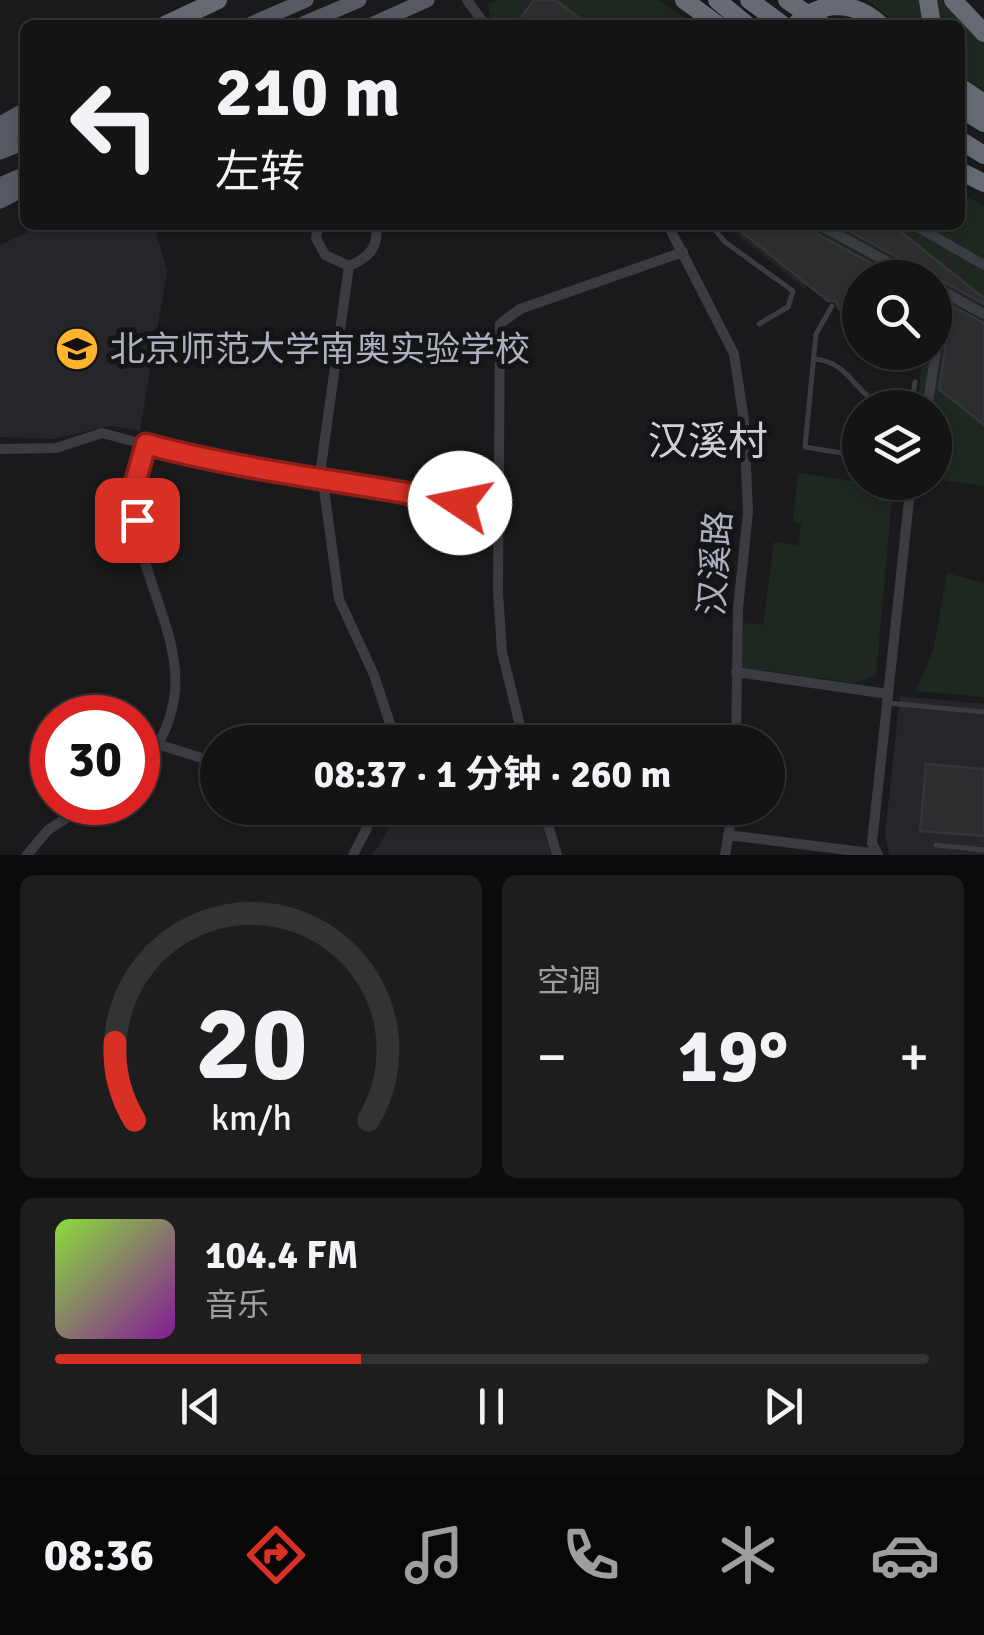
<!DOCTYPE html>
<html lang="zh">
<head>
<meta charset="utf-8">
<style>
  body { margin:0; font-family:Signika,"Noto Sans SC",sans-serif; background:#1d1d1e; color:#f1f3f6; height:100vh; display:flex; flex-direction:column; font-size:38px; white-space:nowrap }
  * { box-sizing:border-box; margin:0 }
  p { font-size:32px; color:#9d9ea0 }
  .icon { flex:none; width:55px; height:55px; fill:none; stroke:currentColor; stroke-width:2; stroke-linecap:round; stroke-linejoin:round }
  .map { position:relative; height:855px; overflow:hidden }
  .side { display:flex; flex-direction:column; gap:20px; padding:20px; background:#0b0b0c; flex:1 }
  .side>* { flex:none }
  .hud { position:absolute; left:20px; top:20px; width:945px; height:210px; border-radius:15px; box-shadow:0 2px 8px #0004,0 0 0 2px #333334; background:#141415; color:#f1f3f6; overflow:hidden }
  .fabs { position:absolute; left:842px; top:260px; display:grid; gap:20px }
  .fabs a { display:grid; place-items:center; width:110px; height:110px; border-radius:50%; background:#141415; box-shadow:0 2px 8px #0004,0 0 0 2px #333334; font-size:50px }
  .speed { position:absolute; left:30px; top:695px; display:flex; gap:20px; font-size:50px; font-weight:700; text-align:center }
  .speed>* { display:grid; place-content:center; width:130px; height:130px; border-radius:50%; background:#141415; box-shadow:0 2px 8px #0004,0 0 0 2px #333334; line-height:1 }
  .speed .limit { border:15px solid #d22; background:#fff; color:#111 }
  .pin { position:absolute; display:grid; place-items:center; width:85px; height:85px; color:#fff; margin:-42px; border-radius:20px; box-shadow:0 5px 15px #0006 }
  .me { position:absolute; width:110px; margin:-55px; rotate:281deg; stroke-linejoin:round; filter:drop-shadow(0 0 8px #0008) }
  .turn { display:flex; align-items:center; gap:35px; height:210px; padding:0 30px; font-size:45px }
  .turn .icon { width:130px; height:130px; stroke-width:2.5 }
  .turn b { display:block; font-size:70px; line-height:85px }
  .big { font-size:75px; font-weight:700; line-height:1.1 }
  .side .tile { flex:1; display:flex; flex-direction:column; justify-content:center; gap:15px; min-width:0; padding:0 35px; border-radius:15px; background:#1d1d1e }
  .side .dial { align-items:center; gap:0 }
  .dial svg { height:260px; overflow:visible; fill:none; stroke:#333334; stroke-width:7; stroke-linecap:round; text-anchor:middle }
  .dial text { fill:#f1f3f6; stroke:none }
  .song { display:flex; align-items:center; gap:30px }
  .cover { width:120px; height:120px; border-radius:15px; background:linear-gradient(135deg,hsl(90 70% 55%),hsl(290 70% 35%)) }
  .played { height:10px; border-radius:5px; background:linear-gradient(90deg,#d93025 35%,#333334 35%) }
  .keys { display:flex; justify-content:space-around; direction:ltr }
  .heat { display:flex; justify-content:space-between; align-items:center; font-size:55px; direction:ltr }
  .side .tiles { flex:1; display:grid; gap:20px; grid-template-columns:1fr 1fr }
  .tile:last-child { grid-column:span 2 }
  .trip { position:absolute; left:200px; top:725px; width:585px; height:100px; border-radius:50px; background:#141415; box-shadow:0 2px 8px #0004,0 0 0 2px #333334; font-weight:700; line-height:100px; text-align:center }
  .dock { display:flex; height:160px; justify-content:space-around; align-items:center; background:#080808; color:#9d9ea0 }
  .dock .icon { width:70px; height:70px }
  .dock .selected { color:#d93025 }
  .dock b { font-size:45px; color:#f1f3f6 }
  .map>svg:first-child { display:block }
</style>
</head>
<body>
<div class="map">
<svg width="984" height="855" viewBox="0 0 984 855">
  <rect width="100%" height="100%" fill="#1a1a1c"/>
  <path fill="#26262a" d="M43,225H154L167,271L140,431L110,426L54,439L0,437V245Z
    M900,696L984,704V855H889L885,834Z
    M394,808H537L551,855H372L386,834Z"/>
  <path fill="#1f2820" d="M498,0H659L695,25H492L488,4Z
    M867,0H948L984,43V91L960,75V25H898Z
    M960,193L984,206V486L935,479V408L918,407L922,353L935,352V278H860L829,258L805,289L725,225H960Z
    M798,473L893,487L876,676L853,683L740,667L744,623L763,625L774,542L799,545L801,523L793,521Z
    M947,573L984,583V697L916,691L934,647Z"/>
  <path fill="#2d2d30" stroke="#343439" stroke-width="2.5" d="M534,0H556L588,25H515Z
    M733,225H811L816,233L898,278H860V326L838,308L836,301H828Z
    M838,225H892L984,298V304L939,279L926,278L921,270Z
    M952,306L984,323V425L939,389Z
    M926,764L984,769V836L920,831Z"/>
  <g fill="none" stroke-linecap="round" stroke-linejoin="round">
    <path stroke="#3a3c42" stroke-width="5" d="M711,225L725,242L793,291L788,307L759,324
      M832,306L816,334L805,447L860,456
      M815,359C852,363 853,395 888,408
      M911,408L915,382
      M887,703L984,712
      M936,845L984,850"/>
    <path stroke="#3a3c42" stroke-width="10" d="M467,0L485,25
      M318,225L316,238L325,255L349,266C369,258 379,247 376,225
      M668,225L734,354L744,421L748,512L738,609L736,742
      M820,225L917,278
      M914,225L984,265
      M349,266L321,467L339,599L374,675L396,742
      M935,287L984,314
      M341,345L435,360
      M927,408L945,293
      M0,449L56,448L102,433L216,463L322,476L460,503
      M736,672L888,694
      M524,742L502,652L498,592L500,324L520,309L683,252
      M160,745L218,763
      M138,773C223,671 137,603 133,496C132,479 140,460 146,444
      M543,808L557,855
      M728,835L878,854
      M27,855L48,830L91,802
      M353,855L367,828L362,812L353,808
      M725,855L733,808
      M878,855L872,843L911,482"/>
    <path stroke="#565961" stroke-width="15" d="M249,25L306,0
      M301,25L359,0
      M371,25L427,0
      M0,124L25,110
      M0,141L25,121
      M0,152L25,142
      M0,185L25,174
      M0,201L25,188"/>
    <path stroke="#666a73" stroke-width="18" d="M684,0L718,25
      M717,0L747,25
      M749,0L783,25
      M928,0L932,25
      M953,0L984,33
      M165,25L218,0
      M795,25C820,0 854,0 881,25
      M960,87L984,103
      M960,108L984,123
      M960,140L984,155
      M960,171L984,183"/>
    <path stroke="#666a73" stroke-width="18" d="M787,0L823,25"/>
  </g>
  <g fill="none" stroke-linecap="round" stroke-linejoin="round">
    <g stroke="#8d1f18" stroke-width="25">
      <path id="route" d="M137,520L132,494L146,444C248,472 356,482 460,503"/>
    </g>
    <use href="#route" stroke="#d93025" stroke-width="18"/>
  </g>
  <defs>
    <g id="school-disc" transform="scale(2.25)"><circle r="9.5" fill="#ffb32f" stroke="#151517"/><path d="M0-5L7-2L0 1L-7-2ZM-4 1L0 2.5L4 1V4Q0 6-4 4Z" fill="#111"/></g>
  </defs>
  <g fill-rule="evenodd">
    <use href="#school-disc" x="77" y="349"/>
  </g>
  <g text-anchor="middle" stroke-width="10" stroke-linejoin="round" paint-order="stroke">
    <g font-size="35" fill="#abb1bd" stroke="#151517" text-anchor="start">
      <text x="110" y="361">北京师范大学南奥实验学校</text>
    </g>
    <g font-size="35" fill="#abb1bd" stroke="#151517">
      <text transform="translate(715 563) rotate(-86)" y="12">汉溪路</text>
    </g>
    <g font-size="40" fill="#cdd0d8" stroke="#151517">
      <text x="708" y="455">汉溪村</text>
    </g>
  </g>
</svg>
<div class="fabs">
<a><svg class="icon" aria-label="search" viewBox="0 0 24 24"><circle cx="10" cy="10" r="6"/><path d="M15 15l6 6"/></svg></a>
<a><svg class="icon" aria-label="layers" viewBox="0 0 24 24"><path d="M12 4l9 5-9 5-9-5zM3 14l9 5 9-5"/></svg></a>
</div>
<div class="speed"><div class="limit">30</div></div>
<div class="pin" style="left:137px;top:520px;background:#d93025"><svg class="icon" aria-label="arrive" viewBox="0 0 24 24"><path d="M6 21V4h12l-3 4 3 4H6"/></svg></div>
<svg class="me" style="left:460px;top:503px" viewBox="-20 -20 40 40"><circle r="19" fill="#fff"/><path d="M0-13L10 11 0 6-10 11z" fill="#d93025"/></svg>
<div class="trip">08:37 · 1 分钟 · 260 m</div>
<div class="hud">
<div class="turn"><svg class="icon" aria-label="left" viewBox="0 0 24 24"><path d="M17 20v-9H6M10 6l-5 5 5 5"/></svg><div><b>210 m</b>左转</div></div>
</div>
</div>
<section class="side">
<div class="tiles">
<div class="tile dial"><svg viewBox="0 0 100 80">
<path d="M14 69A42 42 0 1 1 86 69"/>
<path d="M14 69A42 42 0 0 1 8 45" stroke="#d93025"/>
<text x="50" y="56" font-size="32" font-weight="700">20</text>
<text x="50" y="72" font-size="11">km/h</text>
</svg></div>
<div class="tile"><p>空调</p>
<div class="heat"><a>−</a><b class="big">19°</b><a>+</a></div>
</div>
<div class="tile">
<div class="song"><i class="cover"></i><div><b>104.4 FM</b><p>音乐</p></div></div>
<div class="played"></div>
<div class="keys"><svg class="icon" aria-label="previous" viewBox="0 0 24 24"><path d="M18 5L8 12l10 7zM5 5v14"/></svg><svg class="icon" aria-label="pause" viewBox="0 0 24 24"><path d="M8 5v14M16 5v14"/></svg><svg class="icon" aria-label="next" viewBox="0 0 24 24"><path d="M6 5l10 7-10 7zM19 5v14"/></svg></div>
</div>
</div>
</section>
<nav class="dock">
<b>08:36</b>
<svg class="icon selected" aria-label="directions" viewBox="0 0 24 24"><path d="M12 3l9 9-9 9-9-9zM9 14v-3h6M13 9l2 2-2 2"/></svg>
<svg class="icon" aria-label="music" viewBox="0 0 24 24"><path d="M9 18V5l10-2v13"/><circle cx="6" cy="18" r="3"/><circle cx="16" cy="16" r="3"/></svg>
<svg class="icon" aria-label="phone" viewBox="0 0 24 24"><path d="M5 4h4l2 5-3 2q2 4 5 5l2-3 5 2v4C11 20 4 13 5 4z"/></svg>
<svg class="icon" aria-label="climate" viewBox="0 0 24 24"><path d="M12 3v18M4 7l16 10M4 17L20 7"/></svg>
<svg class="icon" aria-label="car" viewBox="0 0 24 24"><path d="M5 17H2v-5l4-1 3-4h7l3 4 3 1v5h-3M9 17h6M6 11h13"/><circle cx="7" cy="17" r="2"/><circle cx="17" cy="17" r="2"/></svg>
</nav>
</body>
</html>
